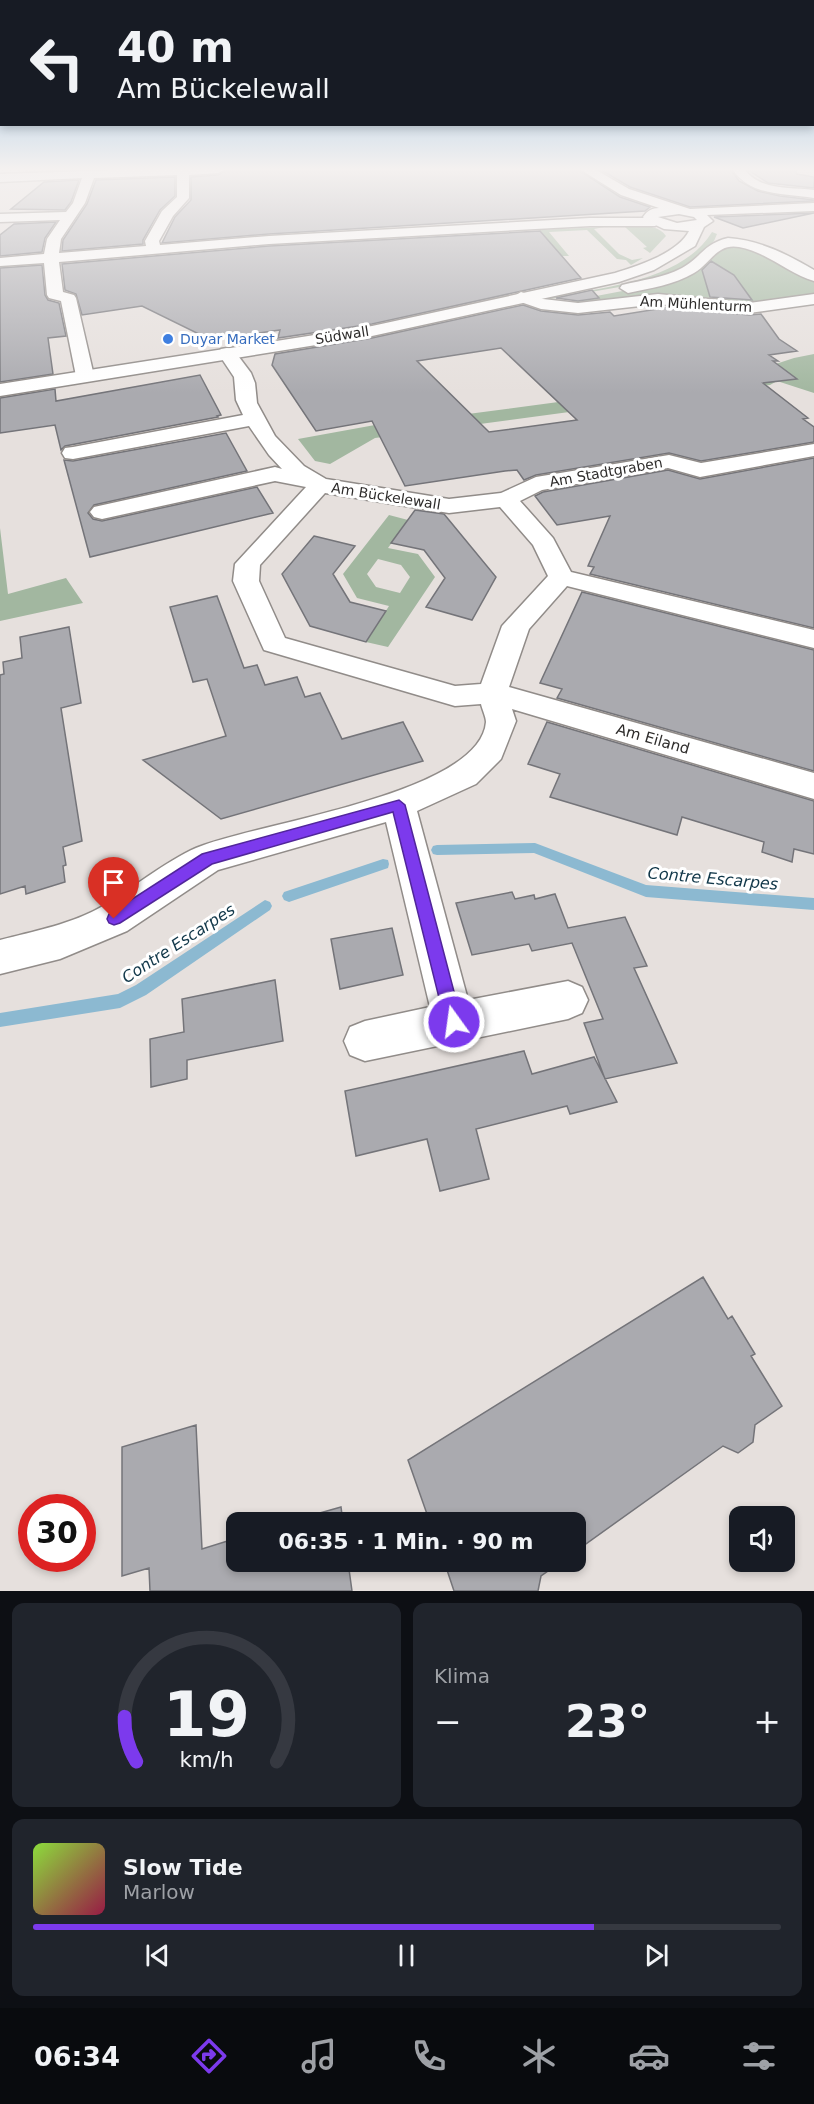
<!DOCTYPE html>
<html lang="de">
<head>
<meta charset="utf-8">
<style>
  body { margin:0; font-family:"DejaVu Sans",sans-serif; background:#20242c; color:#f1f3f6; height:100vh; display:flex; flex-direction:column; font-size:22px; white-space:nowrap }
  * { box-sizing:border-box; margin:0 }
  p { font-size:20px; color:#9ea1a6 }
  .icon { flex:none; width:33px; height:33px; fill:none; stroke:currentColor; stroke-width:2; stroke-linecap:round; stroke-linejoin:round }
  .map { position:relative; height:1591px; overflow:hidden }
  .side { display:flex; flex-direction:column; gap:12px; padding:12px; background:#0d0f14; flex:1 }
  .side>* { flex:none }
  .banner { position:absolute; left:0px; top:0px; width:814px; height:126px; box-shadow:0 3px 9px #0003; background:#171b24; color:#f1f3f6; overflow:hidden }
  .fabs { position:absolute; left:729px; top:1506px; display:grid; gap:12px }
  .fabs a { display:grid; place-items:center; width:66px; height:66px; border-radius:12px; background:#171b24; box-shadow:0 3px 9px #0003; font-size:30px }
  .speed { position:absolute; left:18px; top:1494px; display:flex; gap:12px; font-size:30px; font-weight:700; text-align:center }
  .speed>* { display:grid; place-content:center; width:78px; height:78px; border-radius:50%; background:#171b24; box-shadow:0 3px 9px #0003; line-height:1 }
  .speed .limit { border:9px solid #d22; background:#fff; color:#111 }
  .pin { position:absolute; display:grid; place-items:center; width:51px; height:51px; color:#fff; margin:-62px -26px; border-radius:50% 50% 50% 0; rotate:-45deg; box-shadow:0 0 6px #0007 }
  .pin .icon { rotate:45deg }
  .me { position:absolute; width:66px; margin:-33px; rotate:346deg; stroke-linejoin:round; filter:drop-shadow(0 0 4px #0008) }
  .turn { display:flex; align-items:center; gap:21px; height:126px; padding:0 18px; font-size:27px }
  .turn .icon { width:78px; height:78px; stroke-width:2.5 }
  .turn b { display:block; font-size:42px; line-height:51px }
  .big { font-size:45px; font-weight:800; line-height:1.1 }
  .side .tile { flex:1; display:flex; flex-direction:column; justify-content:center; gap:9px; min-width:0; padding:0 21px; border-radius:12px; background:#20242c }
  .side .dial { align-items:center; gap:0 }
  .dial svg { height:156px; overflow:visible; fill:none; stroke:#363941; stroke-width:7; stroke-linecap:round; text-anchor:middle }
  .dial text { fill:#f1f3f6; stroke:none }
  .song { display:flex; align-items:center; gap:18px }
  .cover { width:72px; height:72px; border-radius:9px; background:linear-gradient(135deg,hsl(90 70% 55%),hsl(340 70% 35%)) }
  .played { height:6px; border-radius:3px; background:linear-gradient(90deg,#7c3aed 75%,#363941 75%) }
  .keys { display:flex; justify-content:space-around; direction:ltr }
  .heat { display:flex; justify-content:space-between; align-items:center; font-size:33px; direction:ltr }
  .side .tiles { flex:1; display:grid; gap:12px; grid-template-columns:1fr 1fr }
  .tile:last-child { grid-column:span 2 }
  .trip { position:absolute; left:226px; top:1512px; width:360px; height:60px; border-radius:12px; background:#171b24; box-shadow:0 3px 9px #0003; font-weight:800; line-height:60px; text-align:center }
  .dock { display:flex; height:96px; justify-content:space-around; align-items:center; background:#090b0e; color:#9ea1a6 }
  .dock .icon { width:42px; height:42px }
  .dock .selected { color:#7c3aed }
  .dock b { font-size:27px; color:#f1f3f6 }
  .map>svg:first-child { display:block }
</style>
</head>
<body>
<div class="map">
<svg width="814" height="1591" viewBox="0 0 814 1591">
  <rect width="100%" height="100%" fill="#e6e0dd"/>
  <path fill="#a2b7a0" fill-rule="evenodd" d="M619,226C633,226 657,222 666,236L650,253L643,248L647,247L625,227Z
    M604,227L594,229L619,254L632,260L643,258L631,265L626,260L617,259L587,230L549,232L569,256H562L539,230Z
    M712,232L717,234L714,241L695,261L678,273L631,285L550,299L546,298C598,288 682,282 712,232Z
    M730,245L755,250L814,281V295L758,305L694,301L586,304L565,302L659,284L720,248Z
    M814,354V393L777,381L770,385L375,438L330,464L315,461L298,439L463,409L468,414L730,379L794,358Z
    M389,515L408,520L388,548L418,554L435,577L388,647L366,642L389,606L357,598L343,574ZM378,559L401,565L410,577L400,593L376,587L367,574Z
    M0,528L8,594L66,578L83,603L0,621Z"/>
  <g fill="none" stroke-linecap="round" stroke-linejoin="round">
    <path fill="#8cb9d1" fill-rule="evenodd" d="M535,843L646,885L814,898V910L646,897L534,853L437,855L433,854L431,850L433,846L437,845Z
      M383,859L388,860L389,864L388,868L289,902L284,900L282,896L284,892Z
      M265,900L270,902L272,906L270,910L146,995L120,1008L0,1027V1013L118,994L136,985Z"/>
  </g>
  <path fill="#aaaaaf" stroke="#747479" stroke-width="1.5" fill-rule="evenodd" d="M226,170H579L620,197L650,207L645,211L269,234L162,243L175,217L191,200V177L218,175Z
    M601,170H731L739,181L758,191L780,196L814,200V201L690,207L630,187Z
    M748,170H795L797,174L814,177V188L768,183Z
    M175,177V196L160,210L143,240V244L62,251L63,240L87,204L96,180Z
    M79,180L71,202L65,210L11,209L44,182Z
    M814,213L743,228L714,217Z
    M56,222L45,238L42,252L0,256V235L14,224Z
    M540,231L581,278L372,324L278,338L280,330L211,340L142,306L82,315L76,294L65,290L62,264L269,246Z
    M711,261L734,275L752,300L710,297L702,270Z
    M42,265L45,295L48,300L59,303L66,336L48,338L53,374L0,382V268Z
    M592,290L599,298L578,301L556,298Z
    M523,305L541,311L578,315L610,312L614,316L670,307L749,315L761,314L779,339L797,351L769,355L778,361H773L797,379L763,383L808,418L803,419L814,427V442L701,461L669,453L536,475L524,480L517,470L505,471L405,486L372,421L316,431L272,365L275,354L372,338ZM501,348L577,420L489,432L417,361Z
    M200,375L221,415L217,416L218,417L65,446L61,450L55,425L0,433V398L55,389L56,401Z
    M226,433L247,471L94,505L88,513L93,519L102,521L257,487L273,513L90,557L64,460L73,461Z
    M814,458V628L590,574L594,567L588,566L610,516L557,525L535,496L543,492L668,470L700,479Z
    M415,510L444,514L496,577L472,620L426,607L445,578L424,550L391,543Z
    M314,536L355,546L333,574L350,602L386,611L366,642L310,626L282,574Z
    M582,592L814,650V771L557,698L562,689L540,683Z
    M217,596L244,668L257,665L265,685L297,677L305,697L320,693L342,739L403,722L423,761L221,819L143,760L226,736L207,679L193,682L170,607Z
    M69,627L81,703L61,708L82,841L63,847L66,865L63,866L65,882L26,894L25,886L0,894V675L4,674L3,662L22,658L20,637Z
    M547,722L814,801V854L794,849L792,862L762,852L764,842L682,817L677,835L550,797L560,774L528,764Z
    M512,892L515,899L534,895L535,899L555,894L568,928L625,917L647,966L634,968L677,1063L605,1079L584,1023L603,1019L572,943L532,951L529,944L472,955L456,903Z
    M392,928L403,975L340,989L331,939Z
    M275,980L283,1041L187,1060V1079L151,1087L150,1039L184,1032L182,999Z
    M524,1051L532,1074L594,1057L617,1102L570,1114L567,1106L476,1129L489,1179L440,1191L427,1139L356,1156L345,1091Z
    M703,1277L728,1319L732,1316L755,1354L751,1356L782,1406L755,1425L753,1442L738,1453L723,1446L576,1551V1522H424L423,1518L427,1514L408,1460Z
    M196,1425L202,1549L237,1538V1562H348L352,1591H150L149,1568L122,1576V1447Z
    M341,1507L343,1522H288Z
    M438,1562H561L541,1576L538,1591H454L445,1564L440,1566Z"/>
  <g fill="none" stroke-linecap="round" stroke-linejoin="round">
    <g stroke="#918c89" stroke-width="3">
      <path id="street" d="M116,170H224L218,173L189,175V198L173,216L159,241L160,245L269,236L590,218H655L662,222L655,226H590L269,244L59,262L63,292L74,295L76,298L94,376L92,380H78L76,376L61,301L49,298L47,295L44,263L0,266V258L44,254L47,239L60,220L0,222V214L66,212L73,203L82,178L0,182V174ZM177,175V197L162,211L145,241L146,246L59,253L61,239L85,203L94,178Z
        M733,170H745C761,191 791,187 814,190V198C784,193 752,197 733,170Z
        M728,238C759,240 787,254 814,270V281C789,274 767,252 739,247C717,243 711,263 694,273C674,285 650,288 628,293L620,288L622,285C642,280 663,278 682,268C702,257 703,244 728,238Z
        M521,292L543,299L578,303L658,294L749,303L814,294V304L749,313L658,304L578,313L541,309L515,300L513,297Z
        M227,348L233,349L251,373L255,383L257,403L275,436L304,466L326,479L449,499L501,493L536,477L669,455L701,463L814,444V456L700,477L668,468L542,490L520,501L553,538L571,572L814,630V648L567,586L529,629L509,687L814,773V799L512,709L516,721L501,759L476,784L417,811L468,1000L568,981L582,987L588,1000L582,1013L568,1019L365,1061L350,1055L344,1041L350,1027L365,1021L430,1007L386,822L218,870L127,931L60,959L0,974V940C35,931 72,924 103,906C132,889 166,861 196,848C254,823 480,795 486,722C486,717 482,709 481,704L455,706L264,650L233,581L235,564L306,487L275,481L102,519L94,517L90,512L94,507L275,467L282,469L269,455L249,426L73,459L65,458L62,453L65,448L73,447L243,415L236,400L234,377L218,353L221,349ZM325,493L449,513L500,507L533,545L548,576L502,626L481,684L455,686L285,638L259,581L260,565Z"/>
    </g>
    <g stroke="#918c89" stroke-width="3">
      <path id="secondary" d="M581,170H596L629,189L690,209L814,203V211L707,215L713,221L704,227L695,246L654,270L619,282L372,336L0,396V384L372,326L615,273C638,266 678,253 689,231L664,229L645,220L643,217C647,211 652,208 659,208L621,195ZM679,214L694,217L697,220L677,223L658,217Z"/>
    </g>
    <use href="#street" fill="#fff" fill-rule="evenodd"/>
    <use href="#secondary" fill="#fff" fill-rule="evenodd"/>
  </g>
  <linearGradient id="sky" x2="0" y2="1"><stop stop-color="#83b6df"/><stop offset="0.43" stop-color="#f4f1f0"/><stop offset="1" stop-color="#f4f1f0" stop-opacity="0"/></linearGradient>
  <rect width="814" height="393" fill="url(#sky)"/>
  <path fill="#7c3aed" stroke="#51269a" stroke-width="1.5" d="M399,800L405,805L462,1022L460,1027L454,1030L448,1027L445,1022L393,812L212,864L120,923L114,925L109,923L107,919L109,914L202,854Z"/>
  <circle fill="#3f7fe0" stroke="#fff" stroke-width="2" cx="168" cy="339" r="6"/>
  <g text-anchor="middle" stroke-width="6" stroke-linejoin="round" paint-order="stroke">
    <g font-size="14" fill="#2e2c2b" stroke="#fff">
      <text transform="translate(696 304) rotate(3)" y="5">Am Mühlenturm</text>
      <text transform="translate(342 335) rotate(-9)" y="5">Südwall</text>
      <text transform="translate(606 472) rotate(-10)" y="5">Am Stadtgraben</text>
      <text transform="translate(386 496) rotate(9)" y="5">Am Bückelewall</text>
    </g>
    <g font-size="14" fill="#366cbe" stroke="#fff" text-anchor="start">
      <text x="180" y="344">Duyar Market</text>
    </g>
    <g font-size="15" fill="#2e2c2b" stroke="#fff">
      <text transform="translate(653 739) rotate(16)" y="5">Am Eiland</text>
    </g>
    <g font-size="16" font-style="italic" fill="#113749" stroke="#fff">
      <text transform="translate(713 878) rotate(5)" y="6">Contre Escarpes</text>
      <text transform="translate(178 943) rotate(-33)" y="6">Contre Escarpes</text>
    </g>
  </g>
</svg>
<div class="fabs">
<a><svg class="icon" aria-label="sound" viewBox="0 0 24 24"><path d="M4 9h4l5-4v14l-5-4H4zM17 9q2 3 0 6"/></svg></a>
</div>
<div class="speed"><div class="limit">30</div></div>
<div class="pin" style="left:114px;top:919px;background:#d93025"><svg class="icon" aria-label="arrive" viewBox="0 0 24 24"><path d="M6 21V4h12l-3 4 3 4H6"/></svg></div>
<svg class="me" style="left:454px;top:1022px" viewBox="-20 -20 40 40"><circle r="17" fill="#7c3aed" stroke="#fff" stroke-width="3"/><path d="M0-11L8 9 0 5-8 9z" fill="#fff"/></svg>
<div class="trip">06:35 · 1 Min. · 90 m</div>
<div class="banner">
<div class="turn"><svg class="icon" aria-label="left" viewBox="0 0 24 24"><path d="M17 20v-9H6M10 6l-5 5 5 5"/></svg><div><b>40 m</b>Am Bückelewall</div></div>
</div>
</div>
<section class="side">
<div class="tiles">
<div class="tile dial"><svg viewBox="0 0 100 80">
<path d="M14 69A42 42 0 1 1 86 69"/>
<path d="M14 69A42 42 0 0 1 8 46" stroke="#7c3aed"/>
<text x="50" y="56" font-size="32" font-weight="700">19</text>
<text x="50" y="72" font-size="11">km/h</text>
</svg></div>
<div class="tile"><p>Klima</p>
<div class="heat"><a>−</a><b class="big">23°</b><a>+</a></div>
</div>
<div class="tile">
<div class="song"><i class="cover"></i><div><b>Slow Tide</b><p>Marlow</p></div></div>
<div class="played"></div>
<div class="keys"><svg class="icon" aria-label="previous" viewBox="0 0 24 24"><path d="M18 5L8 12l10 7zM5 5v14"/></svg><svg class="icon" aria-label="pause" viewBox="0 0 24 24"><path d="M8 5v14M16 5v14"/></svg><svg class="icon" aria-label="next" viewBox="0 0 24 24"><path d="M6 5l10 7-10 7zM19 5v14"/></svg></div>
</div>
</div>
</section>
<nav class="dock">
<b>06:34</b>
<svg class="icon selected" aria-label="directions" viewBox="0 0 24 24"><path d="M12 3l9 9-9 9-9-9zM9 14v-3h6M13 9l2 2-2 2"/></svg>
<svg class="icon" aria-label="music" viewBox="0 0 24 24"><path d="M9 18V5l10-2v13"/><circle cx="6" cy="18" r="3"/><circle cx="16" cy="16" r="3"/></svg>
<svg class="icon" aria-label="phone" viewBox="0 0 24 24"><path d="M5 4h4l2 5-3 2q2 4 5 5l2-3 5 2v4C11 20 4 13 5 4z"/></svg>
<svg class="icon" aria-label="climate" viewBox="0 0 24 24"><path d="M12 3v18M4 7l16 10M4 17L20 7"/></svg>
<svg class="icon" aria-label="car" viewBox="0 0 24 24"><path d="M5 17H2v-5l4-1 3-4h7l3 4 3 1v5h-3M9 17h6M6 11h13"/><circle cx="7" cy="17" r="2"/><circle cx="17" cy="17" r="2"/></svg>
<svg class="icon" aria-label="filters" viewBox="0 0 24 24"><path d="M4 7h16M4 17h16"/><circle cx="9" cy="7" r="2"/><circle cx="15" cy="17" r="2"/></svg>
</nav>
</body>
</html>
